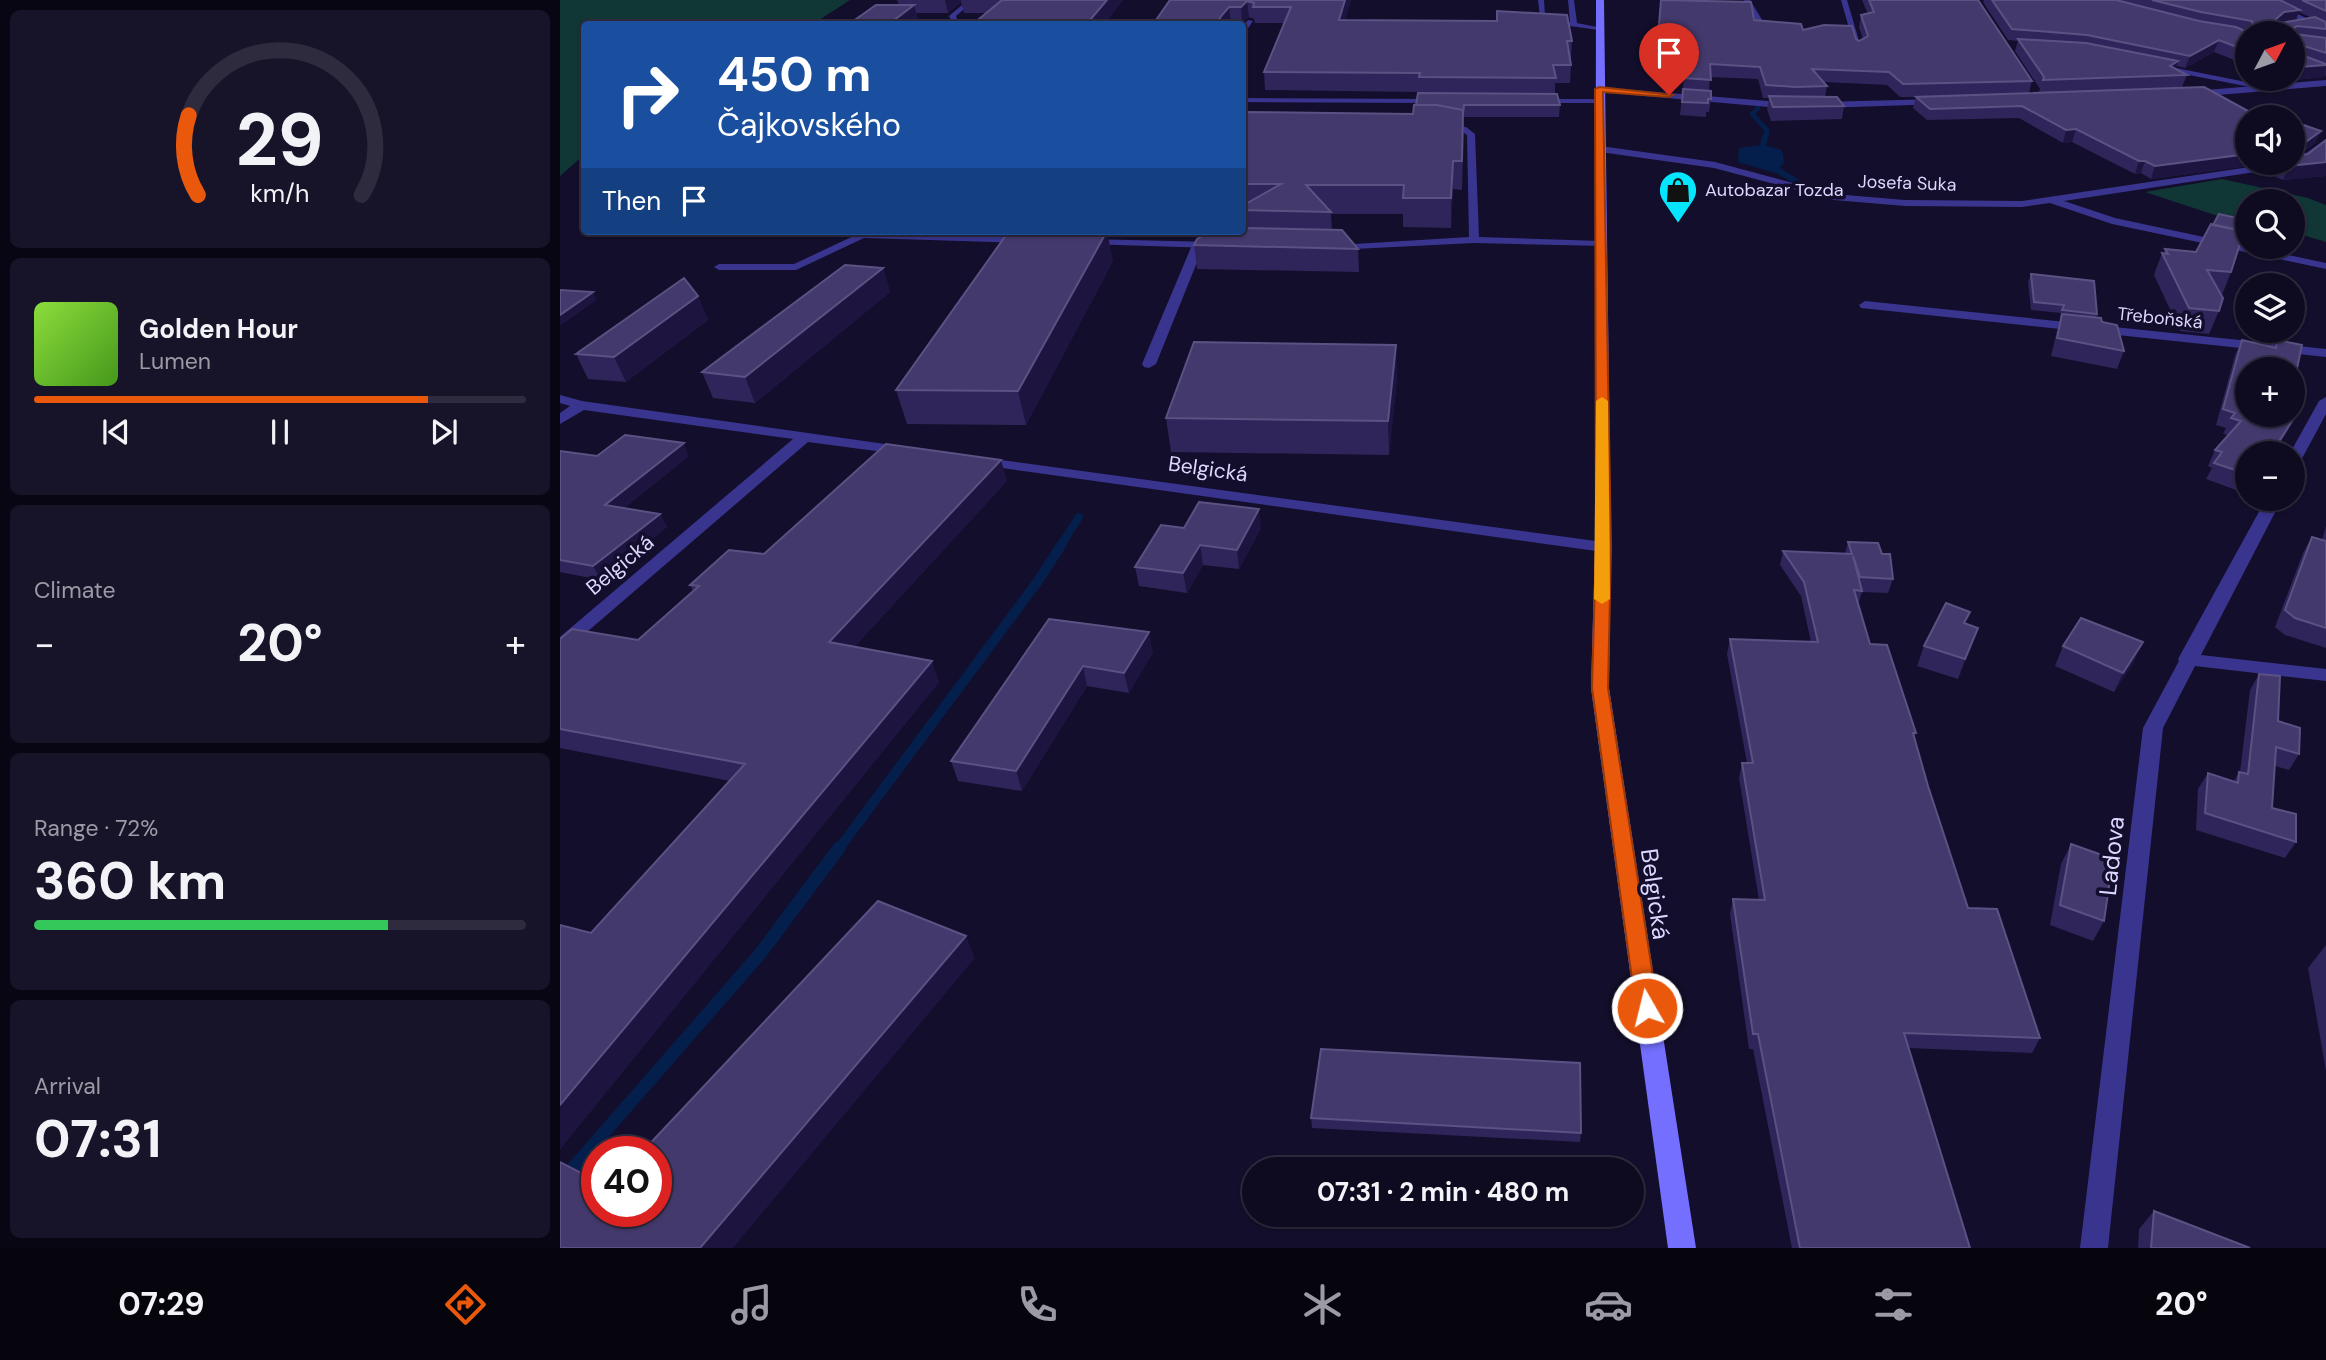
<!DOCTYPE html>
<html lang="en">
<head>
<meta charset="utf-8">
<style>
  body { margin:0; font-family:"DM Sans",sans-serif; background:#171329; color:#f1f3f6; height:100vh; display:flex; flex-direction:column; font-size:26px; white-space:nowrap }
  * { box-sizing:border-box; margin:0 }
  p { font-size:23px; color:#9b9aa5 }
  .icon { flex:none; width:38px; height:38px; fill:none; stroke:currentColor; stroke-width:2; stroke-linecap:round; stroke-linejoin:round }
  .map { position:relative; flex:1; overflow:hidden }
  .details { display:flex; flex-direction:column; gap:10px; padding:10px; background:#080612; width:560px }
  .details>* { flex:none }
  .top-card { position:absolute; left:21px; top:21px; width:665px; height:214px; border-radius:7px; box-shadow:0 2px 5px #0004,0 0 0 2px #2e2b3e; background:#1a4fa0; color:#fff; overflow:hidden }
  .needle { width:46px; rotate:49deg }
  .controls { position:absolute; left:1675px; top:21px; display:grid; gap:14px }
  .controls a { display:grid; place-items:center; width:70px; height:70px; border-radius:50%; background:#0e0a20; box-shadow:0 2px 5px #0004,0 0 0 2px #2e2b3e; font-size:35px }
  .speed { position:absolute; left:21px; top:1136px; display:flex; gap:14px; font-size:35px; font-weight:700; text-align:center }
  .speed>* { display:grid; place-content:center; width:91px; height:91px; border-radius:50%; background:#0e0a20; box-shadow:0 2px 5px #0004,0 0 0 2px #2e2b3e; line-height:1 }
  .speed .limit { border:10px solid #d22; background:#fff; color:#111 }
  .pin { position:absolute; display:grid; place-items:center; width:60px; height:60px; color:#fff; margin:-72px -30px; border-radius:50% 50% 50% 0; rotate:-45deg; box-shadow:0 0 7px #0007 }
  .pin .icon { rotate:45deg }
  .me { position:absolute; width:77px; margin:-38px; rotate:352deg; stroke-linejoin:round; filter:drop-shadow(0 0 5px #0008) }
  .turn { display:flex; align-items:center; gap:24px; height:147px; padding:0 21px; font-size:32px }
  .turn .icon { width:91px; height:91px; stroke-width:2.5 }
  .turn b { display:block; font-size:49px; line-height:60px }
  .then { display:flex; align-items:center; height:66px; padding:0 21px; background:#0003; gap:14px; font-size:26px }
  .big { font-size:52px; font-weight:700; line-height:1.1 }
  .details .tile { flex:1; display:flex; flex-direction:column; justify-content:center; gap:10px; min-width:0; padding:0 24px; border-radius:10px; background:#171329 }
  .details .dial { align-items:center; gap:0 }
  .dial svg { height:182px; overflow:visible; fill:none; stroke:#2e2b3e; stroke-width:7; stroke-linecap:round; text-anchor:middle }
  .dial text { fill:#f1f3f6; stroke:none }
  .song { display:flex; align-items:center; gap:21px }
  .cover { width:84px; height:84px; border-radius:10px; background:linear-gradient(135deg,hsl(90 70% 55%),hsl(100 70% 35%)) }
  .played { height:7px; border-radius:4px; background:linear-gradient(90deg,#ea580c 80%,#2e2b3e 80%) }
  .keys { display:flex; justify-content:space-around; direction:ltr }
  .heat { display:flex; justify-content:space-between; align-items:center; font-size:38px; direction:ltr }
  .charge { height:10px; border-radius:5px; background:linear-gradient(90deg,#34c759 72%,#2e2b3e 0) }
  .trip { position:absolute; left:682px; top:1157px; width:402px; height:70px; border-radius:35px; background:#0e0a20; box-shadow:0 2px 5px #0004,0 0 0 2px #2e2b3e; font-weight:700; line-height:70px; text-align:center }
  .dock { display:flex; height:112px; justify-content:space-around; align-items:center; background:#06040d; color:#9b9aa5 }
  .dock .icon { width:49px; height:49px }
  .dock .selected { color:#ea580c }
  .dock b { font-size:32px; color:#f1f3f6 }
  main { display:flex; flex:1; min-height:0 }
  .map>svg:first-child { display:block }
</style>
</head>
<body>
<main>
<section class="details">
<div class="tile dial"><svg viewBox="0 0 100 80">
<path d="M14 69A42 42 0 1 1 86 69"/>
<path d="M14 69A42 42 0 0 1 10 34" stroke="#ea580c"/>
<text x="50" y="56" font-size="32" font-weight="700">29</text>
<text x="50" y="72" font-size="11">km/h</text>
</svg></div>
<div class="tile">
<div class="song"><i class="cover"></i><div><b>Golden Hour</b><p>Lumen</p></div></div>
<div class="played"></div>
<div class="keys"><svg class="icon" aria-label="previous" viewBox="0 0 24 24"><path d="M18 5L8 12l10 7zM5 5v14"/></svg><svg class="icon" aria-label="pause" viewBox="0 0 24 24"><path d="M8 5v14M16 5v14"/></svg><svg class="icon" aria-label="next" viewBox="0 0 24 24"><path d="M6 5l10 7-10 7zM19 5v14"/></svg></div>
</div>
<div class="tile"><p>Climate</p>
<div class="heat"><a>−</a><b class="big">20°</b><a>+</a></div>
</div>
<div class="tile"><p>Range · 72%</p><b class="big">360 km</b><div class="charge"></div></div>
<div class="tile"><p>Arrival</p><b class="big">07:31</b></div>
</section>
<div class="map">
<svg width="1766" height="1248" viewBox="0 0 1766 1248">
  <rect width="100%" height="100%" fill="#130e2b"/>
  <path fill="#103635" d="M0,0H290L253,24H24V155L0,176Z
    M1662,179L1748,198L1766,205V242L1733,232L1732,201H1687V220L1668,215L1658,216L1585,192Z"/>
  <path fill="#051f4d" d="M1203,145L1222,150L1224,163L1215,173L1178,162L1179,148Z"/>
  <g fill="none" stroke-linecap="round" stroke-linejoin="round">
    <path stroke="#051f4d" stroke-width="4.5" d="M1198,108L1192,114L1207,130L1205,136"/>
    <path stroke="#051f4d" stroke-width="6" d="M1206,134L1203,145L1219,171L1246,187"/>
    <path stroke="#051f4d" stroke-width="8" d="M501,545L519,517"/>
    <path stroke="#051f4d" stroke-width="10" d="M278,850L478,581L502,544"/>
    <path stroke="#051f4d" stroke-width="13" d="M0,1183L200,954L279,848"/>
    <path fill="#39358f" fill-rule="evenodd" d="M408,0H415L396,16L399,24H393L389,16Z
      M978,0H984L985,16L1010,22L1008,0H1014L1017,23L1042,28L1039,30L995,24L980,18Z
      M1184,0H1190L1207,28L1217,29V31H1202Z
      M1281,0H1287L1302,51L1295,49Z
      M688,20L693,21L682,37V28Z
      M1596,64L1711,87L1715,89L1711,91L1593,68Z
      M682,98L876,99L880,101L876,103L682,102Z
      M979,99H1039L1043,101L1039,103H976Z
      M884,125L906,127L915,134L919,237L1041,241L1045,242V246L914,243L774,250V246L778,245L909,237L907,135L901,131L881,130L880,128Z
      M302,232L465,237L470,240L465,243L304,238L236,270H159L154,267L159,264H234Z
      M529,239L654,242L659,245L654,248L525,244V240Z"/>
    <path fill="#39358f" fill-rule="evenodd" d="M1700,0H1710L1766,28V33Z
      M1766,80V86L1633,97L1629,94L1633,91Z
      M1036,87L1231,103L1235,106L1231,109L1039,92Z
      M1378,99L1381,100V104L1262,108L1258,105L1262,102Z
      M1766,139V147L1741,165L1504,201L1555,218L1766,263V269L1552,224L1490,203L1462,207L1345,206L1274,200L1154,168L1040,152L1035,149L1040,146L1155,162L1274,194L1345,200L1462,201L1716,163H1732Z
      M638,242L644,245L596,364L589,368L584,367L582,364L632,245Z
      M1305,301L1766,349V357L1301,308L1299,305Z
      M0,395L22,401L346,447L353,451L346,455L248,442L6,650L0,652V637L233,439L24,410L0,424V413L10,406L0,403Z
      M1766,397V414L1739,464L1732,468L1730,453L1759,401Z
      M419,457L1043,542L1051,547L1043,552L414,464L412,461L414,458Z
      M1706,499H1722L1641,655L1766,669V681L1635,666L1603,728L1548,1248H1520L1583,728L1619,661L1618,659Z"/>
    <path fill="#746fff" fill-rule="evenodd" d="M1036,0H1044L1051,547L1049,688L1136,1248H1108L1031,688L1035,547Z"/>
  </g>
  <path fill="#30255a" fill-rule="evenodd" d="M337,0H563L547,20H596L610,0H791L785,20L1012,41L1011,59H1010L1011,65L1010,83H995V94L1000,105L999,117H904L902,190L893,189L891,228L843,227V214H771L772,230L798,249L799,272L637,269L634,245L682,231V112L853,114L859,92L705,90L704,72L724,23H695L694,19L689,17L682,23H671L670,24H413L427,13H404L401,2L388,13H356L359,22L355,24H289L339,5Z
    M1101,0L1243,30L1296,39L1299,41L1303,39L1299,27L1301,15L1308,14L1302,0H1418L1472,81L1469,93L1479,92L1480,89L1455,51L1458,41L1448,40L1423,2L1424,0H1766V75L1765,77L1734,80L1729,79H1732V33H1687V65L1654,52L1625,68L1617,66L1615,69L1627,75L1622,87L1687,163H1732V121L1761,131L1755,143L1739,155L1748,154L1766,140V176L1723,180L1707,173L1711,163L1591,179L1581,173L1575,174L1512,142L1503,143L1459,118L1367,120L1353,108L1356,97H1340L1327,85L1264,82L1267,86L1265,97L1284,106L1282,119L1211,121L1207,109L1209,98H1203L1198,79L1150,77L1149,91L1151,99L1149,112H1146V117L1120,115L1124,76L1095,75ZM1739,12L1752,18L1736,20Z
    M1605,249L1636,252L1671,272L1662,295L1659,311L1649,334L1620,331L1594,275L1602,253H1604Z
    M553,261L466,425L347,424L336,390Z
    M323,268L330,292L195,403L153,398L142,372Z
    M1471,274L1537,314L1536,318L1542,322L1564,351L1557,369L1491,356L1497,331L1501,319H1500L1501,313L1471,310L1468,282Z
    M138,296L148,320L66,382L28,379L16,354Z
    M1682,340L1714,347L1717,340L1742,345L1687,415L1739,410L1731,425L1714,453H1687V480L1676,490L1646,479L1652,468L1648,466L1655,450L1668,435L1663,434L1666,428L1656,425L1675,355Z
    M837,378L829,455L611,452L606,418Z
    M0,451L37,456H129L64,508L100,514L107,527L41,580L0,572Z
    M447,481L294,647L379,682L0,1149V925L31,933L170,781L0,748V639L78,640L133,591L130,585L204,554Z
    M1766,526V648L1725,635L1715,627L1743,553L1752,537L1762,540Z
    M624,528H701L679,569L643,565L627,593L579,586L575,567Z
    M1288,542L1322,554L1333,579L1328,593L1302,592L1298,605L1310,644L1356,733L1354,738L1368,786L1408,908L1480,1038L1472,1053L1349,1048L1410,1248H1232L1193,1049H1189L1170,914L1173,899L1199,900L1179,778L1182,763H1187L1167,654L1170,639L1251,642L1241,596L1220,565L1223,551L1285,553Z
    M489,619L593,652L569,693L527,686L462,791L398,781L391,761Z
    M1406,624L1411,647L1398,679L1357,666L1364,646Z
    M1503,646L1574,662L1554,692L1495,666Z
    M1699,674L1718,721L1739,754L1729,770L1715,766L1712,808L1736,842L1725,858L1636,830L1638,789L1648,773L1674,781L1679,772H1680L1690,690Z
    M1511,844L1544,921L1533,941L1490,925L1501,864Z
    M1766,945V1071L1748,968Z
    M751,1118L1021,1133L1020,1142L752,1128Z
    M1594,1211L1690,1248H1578L1579,1229Z"/>
  <path fill="#1d1440" d="M385,0H401V2L388,13Z
    M547,0H563L543,24L530,20Z
    M785,0H791L780,37L779,20Z
    M687,1L689,17L682,23L681,7Z
    M354,5L359,22L355,24H329Z
    M669,7L671,23L670,24H656L662,15Z
    M1740,10L1735,21L1710,31L1715,20L1724,12Z
    M1659,40L1654,52L1625,68L1630,56Z
    M1618,61L1614,74L1610,66Z
    M1766,65L1765,77L1734,80L1739,67Z
    M1516,129L1512,142L1503,143L1506,130Z
    M1761,131L1755,143L1732,159V149Z
    M1687,154V163H1711L1591,179L1595,166Z
    M893,161V189L891,228V198Z
    M1579,161H1585L1581,173L1575,174Z
    M1766,162V176L1723,180L1729,166Z
    M547,231L553,261L466,425L458,391Z
    M323,268L330,292L195,403L185,377Z
    M33,292L37,300L0,326V315Z
    M138,296L148,320L66,382L54,357Z
    M836,345L837,378L829,455L828,421Z
    M1739,410L1731,425L1714,453H1706Z
    M124,443L129,456L51,518L45,505Z
    M441,460L447,481L278,664L269,642Z
    M1687,471V480L1676,490L1684,473Z
    M699,509L701,528L679,569L677,550Z
    M100,514L107,527L41,580L33,566Z
    M640,545L643,565L627,593L623,573Z
    M1418,628L1411,647L1398,679L1405,659Z
    M589,632L593,652L569,693L564,673Z
    M1583,642L1574,662L1554,692L1563,673Z
    M372,661L379,682L0,1149V1105Z
    M523,666L527,686L462,791L456,771Z
    M406,936L415,958L173,1248H140Z"/>
  <path fill="#43396c" stroke="#5b5283" stroke-width="2" d="M442,0H547L530,20H596L610,0H785L779,20L937,21V11L1007,15L1012,41H1007L1011,65H993L996,78L859,77L860,73L704,72L731,7H693L694,3L687,1L681,7H669L662,15L656,24H413Z
    M1101,0L1191,2L1194,20L1241,24L1243,30L1264,25L1292,26L1296,39L1299,41L1308,36L1301,15L1314,12L1309,0H1418L1472,81L1343,84L1329,72L1252,69L1267,86L1236,87L1206,85L1200,67L1150,64L1151,80L1124,78L1126,63L1096,62Z
    M1432,0H1556L1639,21L1676,27L1689,33H1687V51L1659,40L1630,56L1527,35L1452,29Z
    M1592,0H1720L1740,10L1724,12L1715,20V24L1755,17L1766,22V29L1737,26L1734,28L1735,34L1766,38V53L1738,44L1734,46L1736,53L1766,64V65L1739,67L1732,66V33H1691L1694,31L1692,21L1641,12Z
    M1742,0H1766V11Z
    M316,5H354L329,24H289Z
    M1458,39L1526,43L1618,61L1610,66L1627,75L1483,80L1484,77Z
    M1644,87L1699,117H1687V154L1595,166L1585,161H1579L1516,129L1506,130L1462,106L1370,109L1356,97Z
    M1123,89L1151,91V99H1148V103L1122,102Z
    M858,93L997,94L1000,105H904L903,114V110L877,105H856Z
    M1209,96L1277,97L1284,106L1213,107Z
    M854,105H877L903,110L902,161H893L891,198H843L844,185H746L771,212L682,210V206L721,184H682V112L853,114Z
    M1714,115L1721,117H1701Z
    M1732,121L1761,131L1737,148L1732,149Z
    M1766,140V162L1729,166L1722,163H1732V156L1748,154Z
    M1659,214L1686,220L1682,231L1653,225Z
    M1651,224L1684,231L1671,272L1647,270L1663,298L1659,311L1629,308L1602,253L1608,254L1605,249L1636,252Z
    M682,228L782,230L798,249L634,245L637,239L651,231H682Z
    M449,231H547L458,391L336,390Z
    M285,265L323,268L185,377L142,372Z
    M1471,274L1534,281L1537,314L1502,310L1504,305L1474,302Z
    M124,278L138,296L54,357L16,354Z
    M0,290L33,292L0,315Z
    M1502,314L1541,318L1542,322L1557,325L1564,351L1497,338Z
    M1682,340L1716,348L1717,340L1742,345L1732,392V369H1687V415H1732V408L1739,410L1720,440L1706,453H1687V471L1684,473L1654,463L1662,452L1655,450L1681,421L1671,418L1675,413L1663,409Z
    M634,342L836,345L828,421L606,418Z
    M65,435L124,443L45,505L100,514L33,566L0,560V451L37,456Z
    M326,444L441,460L269,642L372,661L0,1105V925L31,933L185,764L0,729V639L12,629L78,640L139,586L130,585L169,550L204,554Z
    M639,502L699,509L677,550L640,545L623,573L575,567L601,525L624,528Z
    M1752,537L1766,541V628L1735,618L1725,610Z
    M1288,542L1318,543L1322,554H1330L1333,579L1300,577L1293,556L1302,591L1294,590L1310,644L1327,645L1356,733H1353L1368,786L1408,908L1437,909L1480,1038L1344,1033L1410,1248H1240L1198,1034H1193L1173,899L1205,900L1182,763H1193L1170,639L1258,642L1244,582L1223,551L1292,554Z
    M1386,603L1410,612L1404,623L1418,628L1405,659L1364,646Z
    M1521,618L1583,642L1563,673L1503,646Z
    M489,619L589,632L564,673L523,666L456,771L391,761Z
    M1699,674L1720,676L1718,721L1740,728L1739,754L1716,747L1712,808L1736,814V842L1645,813L1648,773L1678,783L1679,772L1688,774Z
    M1511,844L1553,859L1544,921L1500,905Z
    M318,901L406,936L140,1248H0V1162L37,1181V1211H96V1152H82Z
    M761,1049L1020,1063L1021,1133L751,1118Z
    M1594,1211L1690,1248H1591Z"/>
  <path fill="#ea580c" stroke="#983908" stroke-width="2" d="M1039,87L1113,95L1109,97L1043,92L1051,547L1048,688L1098,1008L1095,1015L1087,1018L1079,1015L1076,1008L1032,688L1036,547L1035,89Z"/>
  <path fill="#f59e0b" d="M1042,397L1048,401L1050,599L1042,604L1034,599L1036,401Z"/>
  <defs>
    <g id="shop-pin" transform="scale(2.0125)"><path d="M0 17L-7.5 6A9.5 9.5 0 1 1 7.5 6Z" fill="#04e5ff" stroke="#130e2b"/><path d="M-5-2.5h2.3a2.7 3.5 0 0 1 5.4 0H5L5.5 6h-11ZM-1.5-2.5h3a1.5 2.3 0 0 0-3 0Z" fill="#111"/></g>
  </defs>
  <g fill-rule="evenodd">
    <use href="#shop-pin" x="1118" y="190"/>
  </g>
  <g text-anchor="middle" stroke-width="7" stroke-linejoin="round" paint-order="stroke">
    <g font-size="18" fill="#ddd8ff" stroke="#130e2b">
      <text transform="translate(1347 183) rotate(2)" y="6">Josefa Suka</text>
      <text transform="translate(1600 318) rotate(6)" y="6">Třeboňská</text>
    </g>
    <g font-size="18" fill="#ddd8ff" stroke="#130e2b" text-anchor="start">
      <text x="1145" y="196">Autobazar Tozda</text>
    </g>
    <g font-size="21" fill="#ddd8ff" stroke="#130e2b">
      <text transform="translate(648 469) rotate(8)" y="7">Belgická</text>
      <text transform="translate(60 565) rotate(-40)" y="7">Belgická</text>
    </g>
    <g font-size="24" fill="#ddd8ff" stroke="#130e2b">
      <text transform="translate(1552 856) rotate(-84)" y="8">Ladova</text>
      <text transform="translate(1095 894) rotate(82)" y="8">Belgická</text>
    </g>
  </g>
</svg>
<div class="controls">
<a><svg class="needle" viewBox="-14 -14 28 28"><path d="M0-13l5 13h-10z" fill="#e53935"/><path d="M0 13l5-13h-10z" fill="#9b9aa5"/></svg></a>
<a><svg class="icon" aria-label="sound" viewBox="0 0 24 24"><path d="M4 9h4l5-4v14l-5-4H4zM17 9q2 3 0 6"/></svg></a>
<a><svg class="icon" aria-label="search" viewBox="0 0 24 24"><circle cx="10" cy="10" r="6"/><path d="M15 15l6 6"/></svg></a>
<a><svg class="icon" aria-label="layers" viewBox="0 0 24 24"><path d="M12 4l9 5-9 5-9-5zM3 14l9 5 9-5"/></svg></a>
<a>+</a>
<a>−</a>
</div>
<div class="speed"><div class="limit">40</div></div>
<div class="pin" style="left:1109px;top:95px;background:#d93025"><svg class="icon" aria-label="arrive" viewBox="0 0 24 24"><path d="M6 21V4h12l-3 4 3 4H6"/></svg></div>
<svg class="me" style="left:1087px;top:1008px" viewBox="-20 -20 40 40"><circle r="17" fill="#ea580c" stroke="#fff" stroke-width="3"/><path d="M0-11L8 9 0 5-8 9z" fill="#fff"/></svg>
<div class="trip">07:31 · 2 min · 480 m</div>
<div class="top-card">
<div class="turn"><svg class="icon" aria-label="right" viewBox="0 0 24 24"><path d="M7 20v-9h11M14 6l5 5-5 5"/></svg><div><b>450 m</b>Čajkovského</div></div>
<div class="then">Then<svg class="icon" aria-label="arrive" viewBox="0 0 24 24"><path d="M6 21V4h12l-3 4 3 4H6"/></svg></div>
</div>
</div>
</main>
<nav class="dock">
<b>07:29</b>
<svg class="icon selected" aria-label="directions" viewBox="0 0 24 24"><path d="M12 3l9 9-9 9-9-9zM9 14v-3h6M13 9l2 2-2 2"/></svg>
<svg class="icon" aria-label="music" viewBox="0 0 24 24"><path d="M9 18V5l10-2v13"/><circle cx="6" cy="18" r="3"/><circle cx="16" cy="16" r="3"/></svg>
<svg class="icon" aria-label="phone" viewBox="0 0 24 24"><path d="M5 4h4l2 5-3 2q2 4 5 5l2-3 5 2v4C11 20 4 13 5 4z"/></svg>
<svg class="icon" aria-label="climate" viewBox="0 0 24 24"><path d="M12 3v18M4 7l16 10M4 17L20 7"/></svg>
<svg class="icon" aria-label="car" viewBox="0 0 24 24"><path d="M5 17H2v-5l4-1 3-4h7l3 4 3 1v5h-3M9 17h6M6 11h13"/><circle cx="7" cy="17" r="2"/><circle cx="17" cy="17" r="2"/></svg>
<svg class="icon" aria-label="filters" viewBox="0 0 24 24"><path d="M4 7h16M4 17h16"/><circle cx="9" cy="7" r="2"/><circle cx="15" cy="17" r="2"/></svg>
<b>20°</b>
</nav>
</body>
</html>
